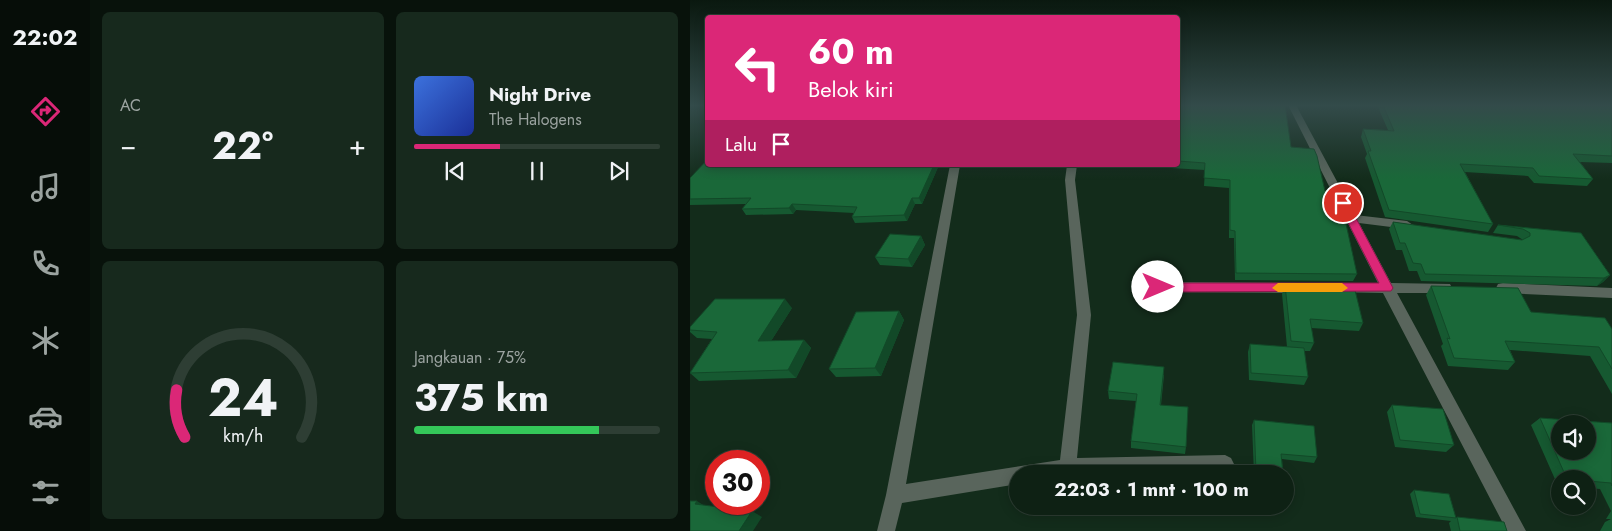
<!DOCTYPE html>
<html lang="id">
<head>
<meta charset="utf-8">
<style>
  body { margin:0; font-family:Jost,sans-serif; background:#17291d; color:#f1f3f6; height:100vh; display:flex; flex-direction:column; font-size:19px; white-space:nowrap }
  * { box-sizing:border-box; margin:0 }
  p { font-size:16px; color:#9ba3a0 }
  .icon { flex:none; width:28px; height:28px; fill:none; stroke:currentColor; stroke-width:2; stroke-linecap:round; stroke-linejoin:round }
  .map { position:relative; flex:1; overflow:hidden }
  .sheet { display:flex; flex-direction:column; gap:12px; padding:12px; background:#08120b; width:600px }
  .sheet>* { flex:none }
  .banner { position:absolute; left:15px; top:15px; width:475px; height:152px; border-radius:5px; box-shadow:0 2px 12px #0003,0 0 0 1px #2e3e34; background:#db2777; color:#fff; overflow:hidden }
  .controls { position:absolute; left:861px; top:415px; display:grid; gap:10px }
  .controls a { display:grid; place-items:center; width:45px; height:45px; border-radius:50%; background:#0e2114; box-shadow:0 2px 12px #0003,0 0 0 1px #2e3e34; font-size:25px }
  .speed { position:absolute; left:15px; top:450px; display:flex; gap:10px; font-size:25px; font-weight:700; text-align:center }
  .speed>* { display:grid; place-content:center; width:65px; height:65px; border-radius:50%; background:#0e2114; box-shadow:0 2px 12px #0003,0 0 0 1px #2e3e34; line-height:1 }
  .speed .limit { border:8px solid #d22; background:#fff; color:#111 }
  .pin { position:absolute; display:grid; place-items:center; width:42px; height:42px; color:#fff; margin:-21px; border:2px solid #fff; border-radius:50%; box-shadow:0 1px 5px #0007 }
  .me { position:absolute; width:55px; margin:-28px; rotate:90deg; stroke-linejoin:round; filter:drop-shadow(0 0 4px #0008) }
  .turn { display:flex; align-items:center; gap:18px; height:105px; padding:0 20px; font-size:22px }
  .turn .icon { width:65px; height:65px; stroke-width:2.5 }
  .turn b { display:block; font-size:35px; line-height:42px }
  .then { display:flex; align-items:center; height:48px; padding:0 20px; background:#0003; gap:10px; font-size:19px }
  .big { font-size:38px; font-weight:700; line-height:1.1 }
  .sheet .tile { flex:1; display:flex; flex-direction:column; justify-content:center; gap:8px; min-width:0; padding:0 18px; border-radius:8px; background:#17291d }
  .sheet .dial { align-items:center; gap:0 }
  .dial svg { height:130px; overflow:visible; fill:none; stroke:#2e3e34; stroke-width:7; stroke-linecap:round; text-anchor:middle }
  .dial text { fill:#f1f3f6; stroke:none }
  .song { display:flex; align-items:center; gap:15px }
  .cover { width:60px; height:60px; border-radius:8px; background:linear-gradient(135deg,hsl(220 70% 55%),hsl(230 70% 35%)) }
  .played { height:5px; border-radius:2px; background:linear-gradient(90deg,#db2777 35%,#2e3e34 35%) }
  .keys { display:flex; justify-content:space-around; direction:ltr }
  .heat { display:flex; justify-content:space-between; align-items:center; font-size:28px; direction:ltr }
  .charge { height:8px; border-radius:4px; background:linear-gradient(90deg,#34c759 75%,#2e3e34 0) }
  .sheet .tiles { flex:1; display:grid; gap:12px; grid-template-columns:repeat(2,1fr) }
  .trip { position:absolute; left:319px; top:465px; width:285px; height:50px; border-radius:25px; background:#0e2114; box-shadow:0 2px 12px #0003,0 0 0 1px #2e3e34; font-weight:700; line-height:50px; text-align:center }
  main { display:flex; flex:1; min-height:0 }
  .tabs { display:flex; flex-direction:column; width:90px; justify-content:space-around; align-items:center; background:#060d08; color:#9ba3a0 }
  .tabs .icon { width:35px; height:35px }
  .tabs .current { color:#db2777 }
  .tabs b { font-size:22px; color:#f1f3f6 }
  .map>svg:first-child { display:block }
</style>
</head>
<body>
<main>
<nav class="tabs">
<b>22:02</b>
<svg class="icon current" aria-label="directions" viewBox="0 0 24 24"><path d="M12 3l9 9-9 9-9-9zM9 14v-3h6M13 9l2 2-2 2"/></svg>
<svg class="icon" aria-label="music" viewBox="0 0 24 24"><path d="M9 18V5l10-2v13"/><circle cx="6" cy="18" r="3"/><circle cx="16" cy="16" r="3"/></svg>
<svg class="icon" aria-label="phone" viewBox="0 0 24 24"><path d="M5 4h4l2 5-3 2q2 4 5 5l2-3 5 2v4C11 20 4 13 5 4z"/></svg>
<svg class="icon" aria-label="climate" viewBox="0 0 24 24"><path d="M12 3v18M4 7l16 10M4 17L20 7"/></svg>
<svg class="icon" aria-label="car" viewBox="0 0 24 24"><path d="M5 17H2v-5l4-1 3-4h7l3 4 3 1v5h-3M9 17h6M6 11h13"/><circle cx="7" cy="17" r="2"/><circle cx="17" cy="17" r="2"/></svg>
<svg class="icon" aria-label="filters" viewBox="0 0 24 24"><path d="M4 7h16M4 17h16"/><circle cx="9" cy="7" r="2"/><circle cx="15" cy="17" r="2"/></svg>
</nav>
<section class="sheet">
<div class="tiles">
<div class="tile"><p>AC</p>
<div class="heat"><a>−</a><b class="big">22°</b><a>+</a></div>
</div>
<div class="tile">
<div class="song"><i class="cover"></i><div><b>Night Drive</b><p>The Halogens</p></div></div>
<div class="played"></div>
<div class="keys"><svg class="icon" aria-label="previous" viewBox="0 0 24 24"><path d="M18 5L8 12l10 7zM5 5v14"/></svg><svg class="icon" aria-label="pause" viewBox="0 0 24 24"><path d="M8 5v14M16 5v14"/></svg><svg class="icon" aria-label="next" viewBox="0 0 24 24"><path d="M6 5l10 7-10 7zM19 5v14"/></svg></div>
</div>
<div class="tile dial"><svg viewBox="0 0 100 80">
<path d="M14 69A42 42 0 1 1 86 69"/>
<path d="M14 69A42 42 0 0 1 9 40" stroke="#db2777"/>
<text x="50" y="56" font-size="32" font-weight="700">24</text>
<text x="50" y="72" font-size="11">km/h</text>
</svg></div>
<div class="tile"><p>Jangkauan · 75%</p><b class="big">375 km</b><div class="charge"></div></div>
</div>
</section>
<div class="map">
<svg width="922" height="531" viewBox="0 0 922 531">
  <rect width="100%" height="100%" fill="#132c1b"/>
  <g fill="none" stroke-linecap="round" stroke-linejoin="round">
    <path fill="#59655c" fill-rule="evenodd" d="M598,105H606L665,215L717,221L723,225L717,229L669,223L701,283L760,284L762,288L760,292L755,293H707L836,531H817L693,293L643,292L641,288L643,284L648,283H688Z
      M260,165H270L216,484L370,460L387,315L375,180L377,165H387L385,180L401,315L387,458L535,455L541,458L544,464L541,470L535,473L328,474V484L212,503L205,531H187L196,495Z
      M468,282L610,283L615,284L617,288L615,292L610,293L468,292L463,290L462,287L463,284Z
      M813,283L922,288V298L813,293L808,292L806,288L808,284Z"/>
  </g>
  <path fill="#165931" d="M488,105L601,147L635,191L667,274L663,281L545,280L544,238H539V188L514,186L515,170L430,165H488Z
    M687,105H922V163L890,162L903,179L897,186L844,183L838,176L775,172L803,224L798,232L695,217L675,158L677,154L671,137L673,129L698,130Z
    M249,165L232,204H225L217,221L165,223L162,217L164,213L106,210L103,214L56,215L52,209L56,204L0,205V178Z
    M703,222L832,240H833L827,236L803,233L808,225L891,233L920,275L913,282L907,286L731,281L727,271H719L712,250H706L699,229Z
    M231,236L235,245L222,267L190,265L185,257Z
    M595,285L673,323L669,331L621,328L624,343L620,351H614L618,377L614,385L559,380L558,352L560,344L597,347L592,294Z
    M741,286L841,312L922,329V394L900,356L820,350L825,362L818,370L758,366L751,346L753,344L736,295Z
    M102,308L81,341L114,340L121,348L106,378L9,381L0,373L22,339L7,338L0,332V327Z
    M209,311L214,320L191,376L146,377L139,369Z
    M474,375L471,405L496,447L495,454L441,448V441L446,401L419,399L418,391Z
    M702,405L764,445L756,452L705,447L697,412Z
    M850,418L922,423V531H910L915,522L921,519H916L921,511L910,489L898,488V479H870V486H868L841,425Z
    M564,420L627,457L624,463L592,459L593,474H564L562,425Z
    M724,490L766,518L767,517L817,531H761L759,523L761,521L726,517L720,494Z"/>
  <path fill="#124928" d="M244,165H249L232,204L229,198Z
    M222,198L225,204L217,221L214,215Z
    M102,204L106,210L103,214L99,208Z
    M231,236L235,245L222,267L218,259Z
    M920,275L913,282L907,286L914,278Z
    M95,299L102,308L76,349L68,341Z
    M209,311L214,320L191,376L185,368Z
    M114,340L121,348L106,378L98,370Z
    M7,501L18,508L5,504Z
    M62,511L72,517L63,531H49Z"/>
  <path fill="#1a6839" stroke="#124928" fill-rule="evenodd" d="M488,105H595L601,147L624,149L627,156L635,191L646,192L651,201L667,274L546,273L545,231L540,230V180L514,178L515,163L488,161Z
    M693,105H922V156L883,154L903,179L849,176L843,168L770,164L803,224L699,210L678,151H681L673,129L704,131Z
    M18,159V165H244L229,198H222L214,215L162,217L167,207L102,204L99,208L52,209L61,198L0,199V178Z
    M703,222L832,240L840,236V233L833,229L808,225L891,233L920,275L914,278L735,274L731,264L723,263L715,243H710Z
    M200,234L231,236L218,259L185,257Z
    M595,285L664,286L673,323L620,319L624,343L601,341Z
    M741,286L828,288L841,312L915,318L922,329V369L909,347L815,341L825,362L764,358L757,338L760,339Z
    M25,299H95L68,341L114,340L98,370L0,373L27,332L0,330V327Z
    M209,311L185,368L139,369L166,312Z
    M560,344L614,348L618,377L561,373Z
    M423,362L474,367L470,405L498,407L496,447L441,441L447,394L418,391Z
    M702,405L753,409L764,445L710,440Z
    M850,418L922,423V486L921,483L898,481V479H877ZM870,424H898V451H870Z
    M564,420L624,426L627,457L591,454L593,474L566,472Z
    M724,490L759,494L766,518L730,514Z
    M0,501H7L5,504L62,511L49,531H0Z
    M767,517L814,522L817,531H770Z"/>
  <linearGradient id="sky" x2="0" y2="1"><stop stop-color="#0a180f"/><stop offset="0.59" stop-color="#334b4a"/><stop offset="1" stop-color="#334b4a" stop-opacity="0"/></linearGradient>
  <rect width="922" height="179" fill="url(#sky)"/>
  <path fill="#db2777" stroke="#8e194d" d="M653,200L658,203L703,288L701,291L468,292L462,287L468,283H689L648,203Z"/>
  <path fill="#f59e0b" d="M588,283H652L658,288L652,292H588L582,288Z"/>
</svg>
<div class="controls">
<a><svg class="icon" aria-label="sound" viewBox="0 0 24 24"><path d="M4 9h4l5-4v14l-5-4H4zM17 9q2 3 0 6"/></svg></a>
<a><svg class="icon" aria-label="search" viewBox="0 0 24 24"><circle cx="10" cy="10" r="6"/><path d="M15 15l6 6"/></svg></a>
</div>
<div class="speed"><div class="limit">30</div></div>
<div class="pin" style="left:653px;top:203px;background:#d93025"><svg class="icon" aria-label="arrive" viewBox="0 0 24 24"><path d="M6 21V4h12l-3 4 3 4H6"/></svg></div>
<svg class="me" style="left:468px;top:287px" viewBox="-20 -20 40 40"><circle r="19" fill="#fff"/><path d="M0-13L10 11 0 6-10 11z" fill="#db2777"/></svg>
<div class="trip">22:03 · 1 mnt · 100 m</div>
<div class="banner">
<div class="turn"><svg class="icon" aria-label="left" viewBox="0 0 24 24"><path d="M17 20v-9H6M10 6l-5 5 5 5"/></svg><div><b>60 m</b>Belok kiri</div></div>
<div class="then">Lalu<svg class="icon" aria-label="arrive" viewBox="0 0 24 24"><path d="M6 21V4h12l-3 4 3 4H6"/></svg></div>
</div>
</div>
</main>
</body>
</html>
